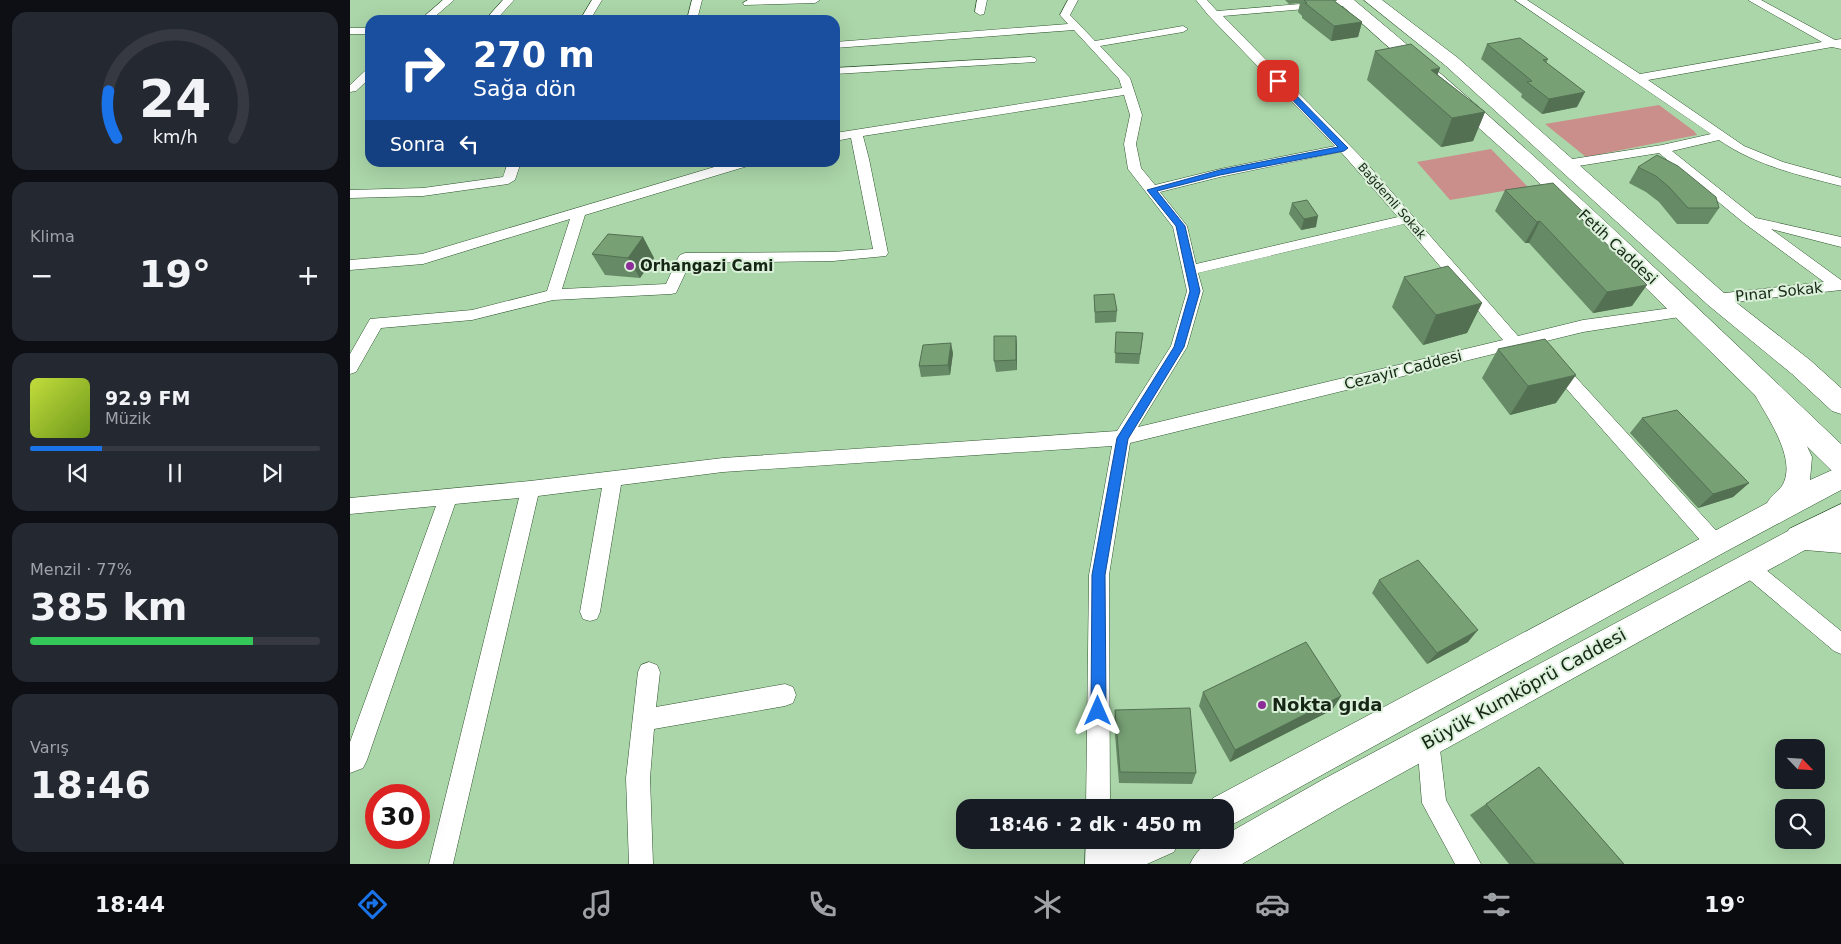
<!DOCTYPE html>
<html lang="tr">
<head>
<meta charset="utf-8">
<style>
  body { margin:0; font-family:"DejaVu Sans",sans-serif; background:#242831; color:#f1f3f6; height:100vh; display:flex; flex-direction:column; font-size:19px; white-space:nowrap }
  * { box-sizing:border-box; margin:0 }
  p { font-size:16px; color:#9ea1a6 }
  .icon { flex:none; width:28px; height:28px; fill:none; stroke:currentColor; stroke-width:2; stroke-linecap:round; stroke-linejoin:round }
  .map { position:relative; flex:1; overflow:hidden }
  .drawer { display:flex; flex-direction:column; gap:12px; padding:12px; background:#0d0f14; width:350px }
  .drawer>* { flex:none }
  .hud { position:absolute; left:15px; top:15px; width:475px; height:152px; border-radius:15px; box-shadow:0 5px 20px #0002; background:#1a4fa0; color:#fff; overflow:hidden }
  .needle { width:32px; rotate:115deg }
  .tools { position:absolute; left:1425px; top:739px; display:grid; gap:10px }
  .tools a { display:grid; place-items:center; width:50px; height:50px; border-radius:10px; background:#171b24; box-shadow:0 5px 20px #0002; font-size:25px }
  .speed { position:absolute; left:15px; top:784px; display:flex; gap:10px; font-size:25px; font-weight:700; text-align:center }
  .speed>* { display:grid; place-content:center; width:65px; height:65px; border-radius:50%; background:#171b24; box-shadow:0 5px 20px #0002; line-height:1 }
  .speed .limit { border:8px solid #d22; background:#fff; color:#111 }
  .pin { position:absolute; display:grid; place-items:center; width:42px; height:42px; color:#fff; margin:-21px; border-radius:10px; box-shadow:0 2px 8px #0006 }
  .me { position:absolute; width:55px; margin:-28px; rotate:0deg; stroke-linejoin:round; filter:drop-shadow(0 0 4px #0008) }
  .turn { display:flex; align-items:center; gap:18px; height:105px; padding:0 25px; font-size:22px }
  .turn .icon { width:65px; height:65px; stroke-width:2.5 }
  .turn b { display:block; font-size:35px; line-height:42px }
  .then { display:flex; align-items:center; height:48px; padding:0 25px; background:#0003; gap:10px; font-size:19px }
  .big { font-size:38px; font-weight:700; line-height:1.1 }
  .drawer .card { flex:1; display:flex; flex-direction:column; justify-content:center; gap:8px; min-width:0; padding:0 18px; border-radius:15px; background:#242831 }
  .drawer .dial { align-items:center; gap:0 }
  .dial svg { height:130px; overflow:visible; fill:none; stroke:#363941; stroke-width:7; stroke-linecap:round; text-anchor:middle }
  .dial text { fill:#f1f3f6; stroke:none }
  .song { display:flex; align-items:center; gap:15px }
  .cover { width:60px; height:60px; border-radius:8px; background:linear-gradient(135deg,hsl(70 70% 55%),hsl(80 70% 35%)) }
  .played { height:5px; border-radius:2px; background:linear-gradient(90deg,#1a73e8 25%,#363941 25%) }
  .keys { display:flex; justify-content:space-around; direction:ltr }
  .heat { display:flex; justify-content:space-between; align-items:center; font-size:28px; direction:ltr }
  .charge { height:8px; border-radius:4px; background:linear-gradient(90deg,#34c759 77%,#363941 0) }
  .trip { position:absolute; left:606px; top:799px; width:278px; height:50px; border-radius:15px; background:#171b24; box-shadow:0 5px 20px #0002; font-weight:700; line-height:50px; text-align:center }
  .tabs { display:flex; height:80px; justify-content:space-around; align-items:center; background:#090b0e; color:#9ea1a6 }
  .tabs .icon { width:35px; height:35px }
  .tabs .selected { color:#1a73e8 }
  .tabs b { font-size:22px; color:#f1f3f6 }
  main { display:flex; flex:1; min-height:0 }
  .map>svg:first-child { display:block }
</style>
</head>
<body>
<main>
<section class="drawer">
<div class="card dial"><svg viewBox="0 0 100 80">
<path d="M14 69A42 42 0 1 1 86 69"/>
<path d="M14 69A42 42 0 0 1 9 40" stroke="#1a73e8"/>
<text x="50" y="56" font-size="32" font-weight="700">24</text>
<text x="50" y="72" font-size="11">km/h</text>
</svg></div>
<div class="card"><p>Klima</p>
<div class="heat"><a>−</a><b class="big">19°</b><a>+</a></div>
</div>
<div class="card">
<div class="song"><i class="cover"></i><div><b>92.9 FM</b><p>Müzik</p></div></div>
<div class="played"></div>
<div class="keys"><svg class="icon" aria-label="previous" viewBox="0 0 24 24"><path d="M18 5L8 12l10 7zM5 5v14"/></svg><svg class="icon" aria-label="pause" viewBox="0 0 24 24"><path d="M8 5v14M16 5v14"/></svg><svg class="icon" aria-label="next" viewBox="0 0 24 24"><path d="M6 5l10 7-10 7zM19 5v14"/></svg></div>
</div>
<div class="card"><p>Menzil · 77%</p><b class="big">385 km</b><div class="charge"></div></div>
<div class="card"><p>Varış</p><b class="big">18:46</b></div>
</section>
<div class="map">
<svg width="1491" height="864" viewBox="0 0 1491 864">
  <rect width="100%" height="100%" fill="#abd6a9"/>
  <path fill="#cb8f8b" d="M1309,105L1344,131L1347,135L1236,157L1195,124Z
    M1141,149L1178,187L1100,200L1067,162Z"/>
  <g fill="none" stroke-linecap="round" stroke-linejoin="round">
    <g stroke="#2e542d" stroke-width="1">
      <path id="street" d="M93,0H104L81,20H70Z
        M153,0H164L146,20H135Z
        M242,0H252L240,20H230Z
        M342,0H352L347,20H337Z
        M398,0H470L465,3L394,5L393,3Z
        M627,0H637L634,14L630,15L625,12Z
        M718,0H728L720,15L745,41L833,26L838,29L833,32L750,46L780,78L792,115L786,144L791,168L805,185L870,169L985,146L859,16L846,0H857L867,11L998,0L1003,3L1002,5L873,16L1011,157L1168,336L1233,320L1336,306L1341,307L1344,311L1341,315L1336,316L1233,332L780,443L759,575L760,808H736L739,575L762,446L373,472L271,485L250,612L247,619L240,621L233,619L230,612L252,488L188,496L103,864H79L169,498L105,504L17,760L13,768L0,773V742L86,506L0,514V498L180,481L373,458L767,431L821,346L837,291L823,227L778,169L774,144L780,115L774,95L513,136L519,159L538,253L536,256L483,261L340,263L326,293L321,294L203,300L122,320L31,328L6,372L0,374V354L20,319L122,310L197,291L220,219L73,264L0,270V260L72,254L381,162H402L401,165L235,215L212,289L316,284L328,258L330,255L335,253L483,252L523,249L501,138L485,141V133L772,88L769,79L724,30L485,48V42L718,24L710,15ZM991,152L1048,217L846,264L837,226L810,192L870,177ZM1054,224L1153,340L788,427L837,347L853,291L848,273Z
        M1165,0H1177L1290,74L1472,42L1398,0H1411L1485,40L1491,39V49L1482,47L1298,80L1394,146L1433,162L1491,178V186C1448,175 1405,165 1369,140L1322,151L1406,218L1491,237V247L1421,229L1491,280V290L1366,304L1361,303L1358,299L1361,295L1366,294L1474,282L1394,223L1309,153L1216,168L1211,167L1210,164L1216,160L1312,145L1361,134Z
        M0,28H20V34H0Z
        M681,57L685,58L687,60L685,62L485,74V68Z
        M20,69V78L6,91L0,92V85L16,70Z
        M158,162H171L165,180L158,184L73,196L0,198V190L73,188L153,177Z
        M1205,359L1211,361L1372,537L1375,543L1372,549L1365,551L1358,549L1199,369L1197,365L1199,361Z
        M1397,557L1404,560L1491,631V654L1484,651L1390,572L1387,566L1390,560Z
        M299,662L307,665L310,672L306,707L435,684L443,687L446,695L443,703L435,706L304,729L300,778L303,864H279L276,778L288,672L291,665Z
        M1078,730L1086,733L1089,741L1096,800L1131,864H1105L1072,803L1067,741L1070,733Z
        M736,840H760L759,864H735Z"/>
    </g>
    <g stroke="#2e542d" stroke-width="1">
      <path id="secondary" d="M1417,386L1426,389L1444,418L1462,457L1460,480L1491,466V490L1375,552L887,822L875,827V808H859L863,798L1417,503C1421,495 1431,490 1434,482C1445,456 1417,417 1405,395L1408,389Z
        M1491,504V553L1455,550L996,804L892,864H840C847,849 858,840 875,840V835L972,780L1438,531L1439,529Z
        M770,840H829L824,852L797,864H737L742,851Z"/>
    </g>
    <g stroke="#2e542d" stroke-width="1">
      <path id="primary" d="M986,0H1004C1173,140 1332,293 1491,444V473L1481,470L1178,172Z
        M1014,0H1032L1108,58L1374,293L1460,360L1491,388V414L1482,411L1442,374L1358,305L1096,66Z"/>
    </g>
    <use href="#street" fill="#fff" fill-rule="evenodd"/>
    <use href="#secondary" fill="#fff" fill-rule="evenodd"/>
    <use href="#primary" fill="#fff" fill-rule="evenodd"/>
  </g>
  <path fill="#668a65" d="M935,0H983L1012,22L1008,37L981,41L952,18V16L948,12L950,3L939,4Z
    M1137,44L1198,59L1196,63L1227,107L1192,114L1171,97L1172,94L1131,59Z
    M1025,51L1088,75L1135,112L1123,141L1091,147L1017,80Z
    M1288,167L1369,208L1358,224H1327L1309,202L1296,192L1279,183Z
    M1155,190L1230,217L1282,306L1243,313L1179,243H1175L1145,211Z
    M942,203L966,227L951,230L939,214Z
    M293,237L304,258L290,278L255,275L242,254Z
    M1054,277L1132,303L1117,333L1073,345L1042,307Z
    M744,295L767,311L766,322L745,323Z
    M766,332L793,333L792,343L789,364L765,363Z
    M666,336L667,346V370L646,372L644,361Z
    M1148,349L1206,403L1160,415L1132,378Z
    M603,353L600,375L571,377L569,366Z
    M1292,418L1399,483L1383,497L1348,508L1280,433Z
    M1029,580L1118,642L1077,664L1022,593Z
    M853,692L991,696L982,710L880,762L849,706Z
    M765,710L846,773L842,784L769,783L764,723Z
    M1189,767L1274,864H1159L1120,815Z"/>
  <path fill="#537052" d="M1012,22L1008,37L981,41L984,26Z
    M1090,68L1080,97L1081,70Z
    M1235,92L1227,107L1192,114L1199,99Z
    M1135,112L1123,141L1091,147L1102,118Z
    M1233,212L1221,234L1227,214Z
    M968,216L966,227L951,230L954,219Z
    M1190,221L1179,243H1175L1187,222Z
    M293,237L304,258L290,278L278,258Z
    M1297,285L1282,306L1243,313L1257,292Z
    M1132,303L1117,333L1073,345L1086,315Z
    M666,336L667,346V370L666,360Z
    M601,343L603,353L600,375L598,365Z
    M1226,375L1206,403L1160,415L1178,386Z
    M1399,483L1383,497L1348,508L1363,494Z
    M1128,630L1118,642L1077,664L1087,653Z
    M991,696L982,710L880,762L885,750Z"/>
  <path fill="#77a075" stroke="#537052" d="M954,0H983L1012,22L984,26L955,3H957Z
    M1170,38L1198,59L1193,60L1235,92L1199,99L1177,82L1182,81L1137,44Z
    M1061,44L1090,68L1081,70L1135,112L1102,118L1025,51Z
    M1307,155L1328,166L1366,197L1369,208H1338L1319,187L1306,176L1288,167Z
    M1203,183L1233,212L1227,214L1297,285L1257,292L1190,221L1187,222L1155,190Z
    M957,200L968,216L954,219L942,203Z
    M258,234L293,237L278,258L242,254Z
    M1098,266L1132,303L1086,315L1054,277Z
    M764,294L767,311L745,312L744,295Z
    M766,332L793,333L790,354L765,353Z
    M644,336H666V360L644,361Z
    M1195,339L1226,375L1178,386L1148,349Z
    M601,343L598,365L569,366L573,345Z
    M1327,410L1399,483L1363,494L1292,418Z
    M1068,560L1128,630L1087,653L1029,580Z
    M956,642L991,696L885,750L853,692Z
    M840,708L846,773L770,772L765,710Z
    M1189,767L1274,864H1185L1136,804Z"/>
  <path fill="#1a73e8" stroke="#114b97" d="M926,80H931L998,148L994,151L870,175L807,191L835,226L850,291L834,347L778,439L755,575L756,711L753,716L748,718L743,716L741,711L742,575L767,438L824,347L840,291L826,226L797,190L870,170L988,147L926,83Z"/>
  <g fill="#8d2e98" stroke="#daf0d9" stroke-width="2">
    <circle cx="280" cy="266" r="5"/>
    <circle cx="912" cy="705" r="5"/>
  </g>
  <g text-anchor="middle" stroke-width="4" stroke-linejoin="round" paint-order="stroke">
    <g font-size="12" fill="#162615" stroke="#daf0d9">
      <text transform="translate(1042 201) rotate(49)" y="4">Bağdemli Sokak</text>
    </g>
    <g font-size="15" fill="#162615" stroke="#daf0d9">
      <text transform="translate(1268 247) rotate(43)" y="5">Fetih Caddesi</text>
      <text transform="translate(1429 292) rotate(-6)" y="5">Pınar Sokak</text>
      <text transform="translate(1053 370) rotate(-14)" y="5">Cezayir Caddesi</text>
    </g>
    <g font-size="15" font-weight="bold" fill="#162615" stroke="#daf0d9" text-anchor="start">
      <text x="290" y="271">Orhangazi Cami</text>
    </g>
    <g font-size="18" fill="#162615" stroke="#daf0d9">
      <text transform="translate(1174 689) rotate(-29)" y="6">Büyük Kumköprü Caddesi</text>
    </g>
    <g font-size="18" font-weight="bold" fill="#162615" stroke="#daf0d9" text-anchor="start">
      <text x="922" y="711">Nokta gıda</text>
    </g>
  </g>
</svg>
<div class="tools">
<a><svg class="needle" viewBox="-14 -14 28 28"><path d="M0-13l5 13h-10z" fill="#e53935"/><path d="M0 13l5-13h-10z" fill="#9ea1a6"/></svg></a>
<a><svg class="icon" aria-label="search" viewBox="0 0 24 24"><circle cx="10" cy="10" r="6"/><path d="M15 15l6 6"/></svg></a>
</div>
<div class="speed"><div class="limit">30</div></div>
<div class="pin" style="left:928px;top:81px;background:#d93025"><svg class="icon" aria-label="arrive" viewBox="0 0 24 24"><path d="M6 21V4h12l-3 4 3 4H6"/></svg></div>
<svg class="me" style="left:748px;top:711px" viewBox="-20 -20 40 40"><path d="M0-17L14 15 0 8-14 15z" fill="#1a73e8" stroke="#fff" stroke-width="4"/></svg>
<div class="trip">18:46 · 2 dk · 450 m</div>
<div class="hud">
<div class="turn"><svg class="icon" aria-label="right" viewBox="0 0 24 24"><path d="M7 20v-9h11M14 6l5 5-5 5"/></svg><div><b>270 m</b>Sağa dön</div></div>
<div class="then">Sonra<svg class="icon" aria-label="left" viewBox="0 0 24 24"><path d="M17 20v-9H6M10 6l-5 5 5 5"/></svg></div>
</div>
</div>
</main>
<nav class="tabs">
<b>18:44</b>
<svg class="icon selected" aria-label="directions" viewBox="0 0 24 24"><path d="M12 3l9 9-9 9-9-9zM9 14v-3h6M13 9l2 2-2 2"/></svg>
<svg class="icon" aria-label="music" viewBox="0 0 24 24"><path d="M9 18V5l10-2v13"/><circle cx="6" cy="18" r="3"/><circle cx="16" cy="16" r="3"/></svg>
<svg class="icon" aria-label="phone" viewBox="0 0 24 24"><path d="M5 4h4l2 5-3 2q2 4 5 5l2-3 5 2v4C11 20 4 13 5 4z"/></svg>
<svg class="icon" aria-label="climate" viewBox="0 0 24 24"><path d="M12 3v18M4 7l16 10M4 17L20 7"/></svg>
<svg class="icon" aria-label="car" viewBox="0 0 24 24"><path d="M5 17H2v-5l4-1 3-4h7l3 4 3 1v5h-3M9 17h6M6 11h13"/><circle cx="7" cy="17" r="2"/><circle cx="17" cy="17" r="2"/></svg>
<svg class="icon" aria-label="filters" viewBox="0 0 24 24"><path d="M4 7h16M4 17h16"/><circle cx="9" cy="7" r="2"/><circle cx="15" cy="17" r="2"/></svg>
<b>19°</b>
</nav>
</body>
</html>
